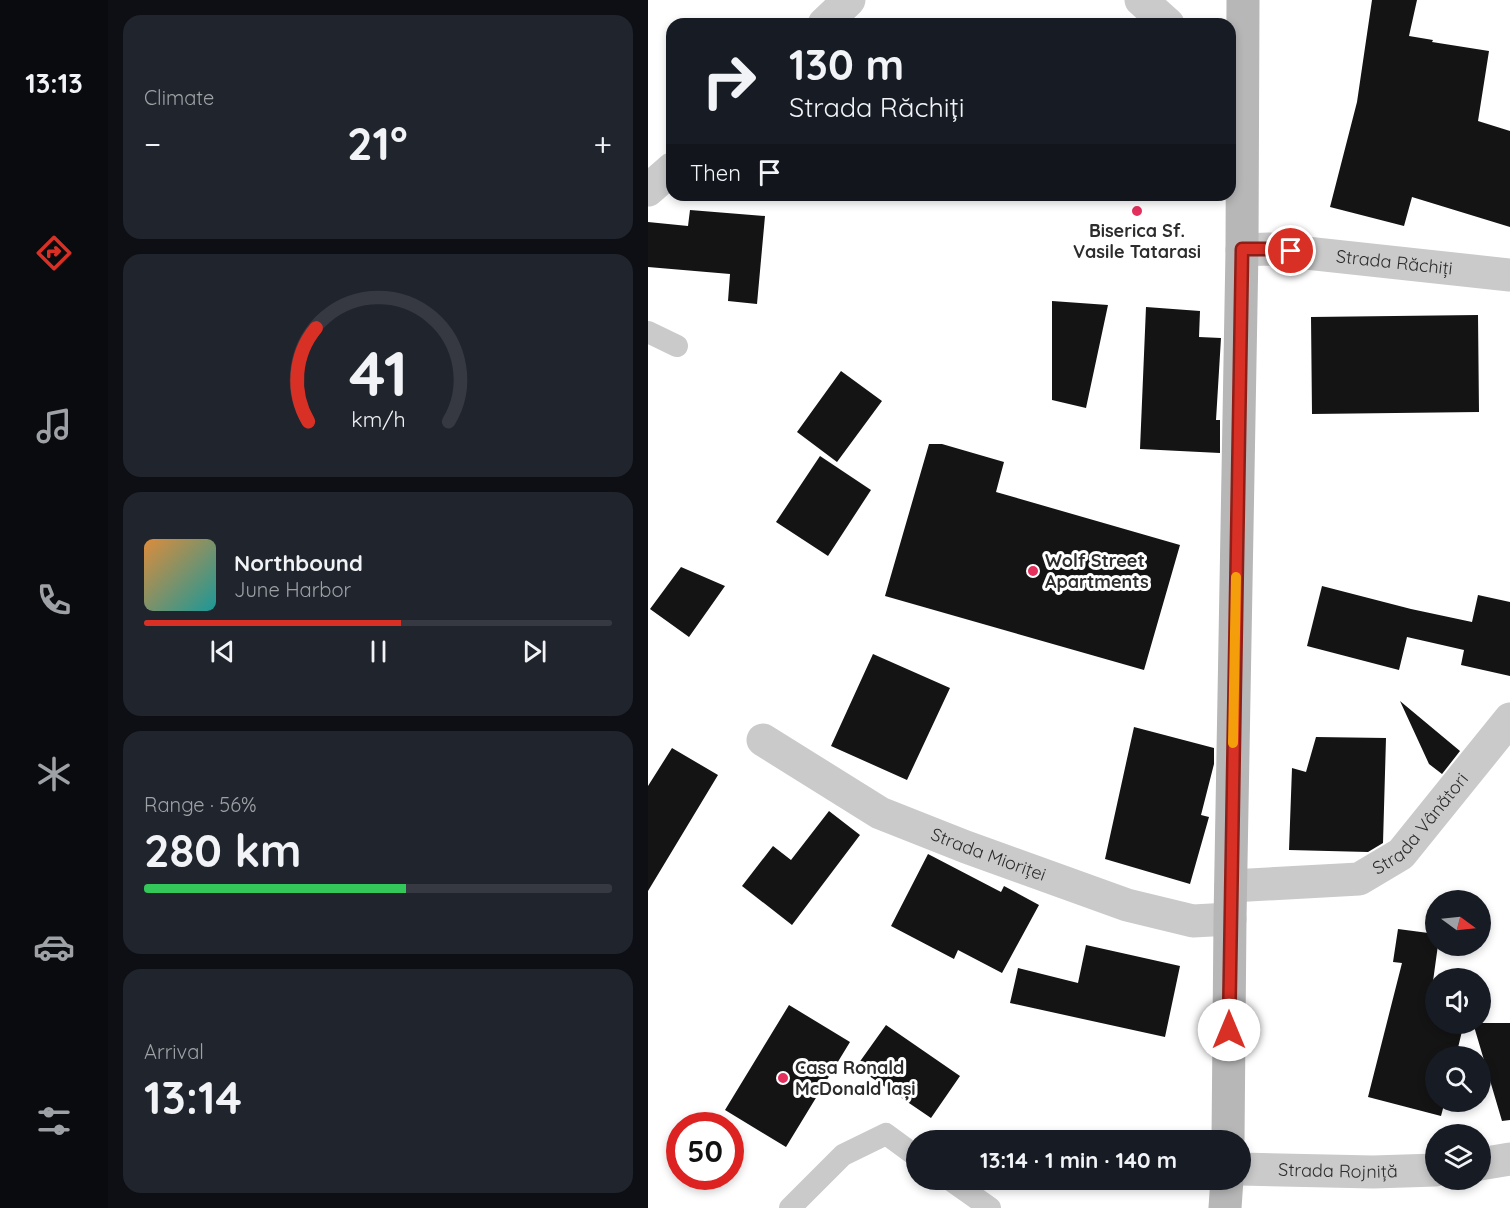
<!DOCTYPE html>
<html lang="en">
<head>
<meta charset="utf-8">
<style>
  body { margin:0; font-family:Quicksand,sans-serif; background:#20242c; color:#f1f3f6; height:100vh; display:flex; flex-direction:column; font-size:22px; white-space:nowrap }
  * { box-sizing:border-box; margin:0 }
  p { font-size:20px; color:#9ea1a6 }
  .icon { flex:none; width:33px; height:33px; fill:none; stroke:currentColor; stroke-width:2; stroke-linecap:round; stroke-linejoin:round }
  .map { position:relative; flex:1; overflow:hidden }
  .drawer { display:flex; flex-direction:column; gap:15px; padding:15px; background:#0d0f14; width:540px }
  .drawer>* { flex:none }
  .banner { position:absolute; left:18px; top:18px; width:570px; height:183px; border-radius:18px; box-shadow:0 3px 9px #0003; background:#171b24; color:#f1f3f6; overflow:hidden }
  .needle { width:39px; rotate:105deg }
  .buttons { position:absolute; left:777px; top:890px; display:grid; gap:12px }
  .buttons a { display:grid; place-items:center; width:66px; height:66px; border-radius:50%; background:#171b24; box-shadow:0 3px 9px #0003; font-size:30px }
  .speed { position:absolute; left:18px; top:1112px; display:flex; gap:12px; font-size:30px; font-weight:700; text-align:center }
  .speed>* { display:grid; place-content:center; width:78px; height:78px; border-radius:50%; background:#171b24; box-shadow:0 3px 9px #0003; line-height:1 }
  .speed .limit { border:9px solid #d22; background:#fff; color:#111 }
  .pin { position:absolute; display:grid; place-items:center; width:51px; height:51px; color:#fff; margin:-26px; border:3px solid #fff; border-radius:50%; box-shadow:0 2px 6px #0007 }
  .me { position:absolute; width:66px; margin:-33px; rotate:0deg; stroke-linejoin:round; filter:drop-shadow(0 0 4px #0008) }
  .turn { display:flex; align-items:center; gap:21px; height:126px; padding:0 24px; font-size:27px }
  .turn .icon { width:78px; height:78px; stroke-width:2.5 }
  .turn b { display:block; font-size:42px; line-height:51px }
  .then { display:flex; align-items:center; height:57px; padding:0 24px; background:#0003; gap:12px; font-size:22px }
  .big { font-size:45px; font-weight:700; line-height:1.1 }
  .drawer .card { flex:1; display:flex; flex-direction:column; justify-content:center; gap:9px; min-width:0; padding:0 21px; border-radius:18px; background:#20242c }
  .drawer .dial { align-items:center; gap:0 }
  .dial svg { height:156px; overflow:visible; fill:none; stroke:#363941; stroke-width:7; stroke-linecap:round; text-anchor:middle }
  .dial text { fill:#f1f3f6; stroke:none }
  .song { display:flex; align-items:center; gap:18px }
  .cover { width:72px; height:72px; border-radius:9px; background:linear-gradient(135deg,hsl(30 70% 55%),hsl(180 70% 35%)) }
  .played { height:6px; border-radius:3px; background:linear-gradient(90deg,#d93025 55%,#363941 55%) }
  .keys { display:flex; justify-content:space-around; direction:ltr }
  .heat { display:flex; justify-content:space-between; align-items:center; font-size:33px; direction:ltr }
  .charge { height:9px; border-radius:4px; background:linear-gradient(90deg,#34c759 56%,#363941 0) }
  .trip { position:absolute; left:258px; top:1130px; width:345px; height:60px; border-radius:30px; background:#171b24; box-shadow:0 3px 9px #0003; font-weight:700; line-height:60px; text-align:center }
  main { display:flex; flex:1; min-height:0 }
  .dock { display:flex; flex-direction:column; width:108px; justify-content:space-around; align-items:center; background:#090b0e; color:#9ea1a6 }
  .dock .icon { width:42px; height:42px }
  .dock .active { color:#d93025 }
  .dock b { font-size:27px; color:#f1f3f6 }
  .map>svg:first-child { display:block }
</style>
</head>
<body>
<main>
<nav class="dock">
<b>13:13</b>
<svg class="icon active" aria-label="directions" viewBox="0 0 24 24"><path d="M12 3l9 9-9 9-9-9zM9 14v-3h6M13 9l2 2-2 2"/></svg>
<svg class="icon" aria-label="music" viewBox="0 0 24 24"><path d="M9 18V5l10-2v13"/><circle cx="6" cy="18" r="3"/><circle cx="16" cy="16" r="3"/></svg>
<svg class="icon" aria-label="phone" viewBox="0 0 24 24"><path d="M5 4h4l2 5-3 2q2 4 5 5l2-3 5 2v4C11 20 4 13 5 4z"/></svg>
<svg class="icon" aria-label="climate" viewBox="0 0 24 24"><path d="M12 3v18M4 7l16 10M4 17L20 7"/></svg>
<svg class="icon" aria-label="car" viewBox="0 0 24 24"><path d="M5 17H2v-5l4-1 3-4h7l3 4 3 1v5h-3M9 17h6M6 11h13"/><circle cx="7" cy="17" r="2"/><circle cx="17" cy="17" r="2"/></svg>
<svg class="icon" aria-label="filters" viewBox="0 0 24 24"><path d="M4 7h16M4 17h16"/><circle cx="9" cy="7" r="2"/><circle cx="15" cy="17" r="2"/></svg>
</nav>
<section class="drawer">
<div class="card"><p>Climate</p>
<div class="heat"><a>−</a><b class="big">21°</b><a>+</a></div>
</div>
<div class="card dial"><svg viewBox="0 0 100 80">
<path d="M14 69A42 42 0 1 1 86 69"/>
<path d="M14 69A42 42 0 0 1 18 21" stroke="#d93025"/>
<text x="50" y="56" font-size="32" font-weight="700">41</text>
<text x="50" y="72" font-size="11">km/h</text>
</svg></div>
<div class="card">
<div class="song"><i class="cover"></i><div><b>Northbound</b><p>June Harbor</p></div></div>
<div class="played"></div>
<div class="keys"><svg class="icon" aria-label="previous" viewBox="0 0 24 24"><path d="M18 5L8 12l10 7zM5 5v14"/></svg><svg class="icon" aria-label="pause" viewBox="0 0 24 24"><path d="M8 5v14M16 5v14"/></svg><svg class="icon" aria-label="next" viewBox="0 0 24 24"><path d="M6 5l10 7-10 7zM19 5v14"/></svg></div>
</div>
<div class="card"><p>Range · 56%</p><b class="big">280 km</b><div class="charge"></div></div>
<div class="card"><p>Arrival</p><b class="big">13:14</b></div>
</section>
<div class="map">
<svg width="862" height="1208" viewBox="0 0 862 1208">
  <rect width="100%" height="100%" fill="#fff"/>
  <path fill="#141414" d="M724,0H769L761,36L785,40L784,42L841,51L830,121L862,131V227L764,197L756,226L682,207L709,102Z
    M42,210L117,216L109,304L80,301L82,274L0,267V222L40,226Z
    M404,301L460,305L438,408L404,400Z
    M498,307L552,311L551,337L573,338L568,420H572V453L492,449Z
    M830,315L831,412L664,414L663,317Z
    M193,371L234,401L189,462L149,432Z
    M281,444H294L356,462L348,492L532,545L496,670L237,596Z
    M172,456L223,490L180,556L128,522Z
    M33,567L77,586L41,637L2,609Z
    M674,586L763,609L824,622L830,595L862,602V676L813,665L816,650L759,637L751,670L659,646Z
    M225,654L302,688L259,780L183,746Z
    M752,701L812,751L794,774L781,764Z
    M486,727L566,748V764L553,815L561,817L542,884L457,859Z
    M668,737L738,738L735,843L720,852L641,850L644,768L658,772Z
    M24,748L70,775L0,891V786Z
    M181,811L212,835L144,925L94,886L125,846L143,860Z
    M280,854L353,892L356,886L391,905L354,973L310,950L306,959L243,926Z
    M750,929L788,934V945H790L782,1003L788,1004V1023H816L808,1056H788V1101H797L793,1116L720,1097L754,963L745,962Z
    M438,945L532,966L517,1037L362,1003L370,968L430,983Z
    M141,1005L202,1042L138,1147L77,1110Z
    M825,1023H862V1120L854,1121Z
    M238,1025L312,1076L283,1118L208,1067Z"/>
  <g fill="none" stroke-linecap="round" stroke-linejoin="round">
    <path stroke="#cacaca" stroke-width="22" d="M0,332L29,346
      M301,1179L342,1208
      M142,1208L195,1155L238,1134L268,1156"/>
    <g stroke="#cacaca" stroke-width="33">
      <path d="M493,0L520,24"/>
      <path d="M176,24L201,0"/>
      <path d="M0,190L24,169"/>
      <path id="s1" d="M594,250L621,249L862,275"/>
      <path id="s2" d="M115,740L232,813L318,847L479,905L545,921L582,919"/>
      <path id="s3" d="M583,886L711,879L753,854L862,719"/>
      <path d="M832,1164L862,1159"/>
      <path id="s4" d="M592,1169L725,1172L788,1170"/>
    </g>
    <path stroke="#b7b7b7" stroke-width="33" d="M580,1140L582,919L594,250L595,0
      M577,1208L579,1179"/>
  </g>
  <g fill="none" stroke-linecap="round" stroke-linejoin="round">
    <g stroke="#8d1f18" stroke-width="15">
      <path id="route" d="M581,1030L594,249H621L643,251"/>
    </g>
    <use href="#route" stroke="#d93025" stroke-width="10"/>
    <path stroke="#f59e0b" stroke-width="10" d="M585,743L588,577"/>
  </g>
  <g fill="#e3305d" stroke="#fff" stroke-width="2">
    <circle cx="489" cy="211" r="6"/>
    <circle cx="385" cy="571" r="6"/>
    <circle cx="135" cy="1078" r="6"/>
  </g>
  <g text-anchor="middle" stroke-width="6" stroke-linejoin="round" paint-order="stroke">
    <g font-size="18" font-weight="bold" fill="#2d2d2d" stroke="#fff" text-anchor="start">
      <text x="489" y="237" text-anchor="middle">Biserica Sf.<tspan x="489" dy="21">Vasile Tatarasi</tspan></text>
      <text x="397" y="567">Wolf Street<tspan x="397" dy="21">Apartments</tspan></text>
      <text x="147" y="1074">Casa Ronald<tspan x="147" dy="21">McDonald Iași</tspan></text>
    </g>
    <g font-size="18" fill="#2d2d2d" stroke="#fff">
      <text dy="6" stroke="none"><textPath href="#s1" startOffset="153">Strada Răchiți</textPath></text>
      <text dy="6" stroke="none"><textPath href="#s3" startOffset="212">Strada Vânători</textPath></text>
      <text dy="6" stroke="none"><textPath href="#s2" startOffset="254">Strada Mioriței</textPath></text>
      <text dy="6" stroke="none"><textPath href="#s4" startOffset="98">Strada Rojniță</textPath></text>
    </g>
  </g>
</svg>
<div class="buttons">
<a><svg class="needle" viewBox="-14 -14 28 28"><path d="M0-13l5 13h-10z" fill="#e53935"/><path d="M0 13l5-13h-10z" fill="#9ea1a6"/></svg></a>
<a><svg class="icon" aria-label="sound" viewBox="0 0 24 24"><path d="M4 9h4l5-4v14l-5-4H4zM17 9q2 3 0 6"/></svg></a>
<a><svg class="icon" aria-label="search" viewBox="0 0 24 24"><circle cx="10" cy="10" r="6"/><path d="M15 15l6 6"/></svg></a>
<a><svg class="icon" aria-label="layers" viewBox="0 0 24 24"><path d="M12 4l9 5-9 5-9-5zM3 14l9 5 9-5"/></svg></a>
</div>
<div class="speed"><div class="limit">50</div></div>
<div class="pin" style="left:643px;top:251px;background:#d93025"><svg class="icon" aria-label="arrive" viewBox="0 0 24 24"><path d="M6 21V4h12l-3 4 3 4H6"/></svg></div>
<svg class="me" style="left:581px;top:1030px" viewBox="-20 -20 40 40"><circle r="19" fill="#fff"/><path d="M0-13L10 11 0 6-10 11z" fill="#d93025"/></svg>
<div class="trip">13:14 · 1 min · 140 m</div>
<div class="banner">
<div class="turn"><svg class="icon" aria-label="right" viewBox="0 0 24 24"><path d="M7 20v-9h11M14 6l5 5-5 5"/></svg><div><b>130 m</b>Strada Răchiți</div></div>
<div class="then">Then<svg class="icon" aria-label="arrive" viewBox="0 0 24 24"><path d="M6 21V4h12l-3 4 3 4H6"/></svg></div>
</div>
</div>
</main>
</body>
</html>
